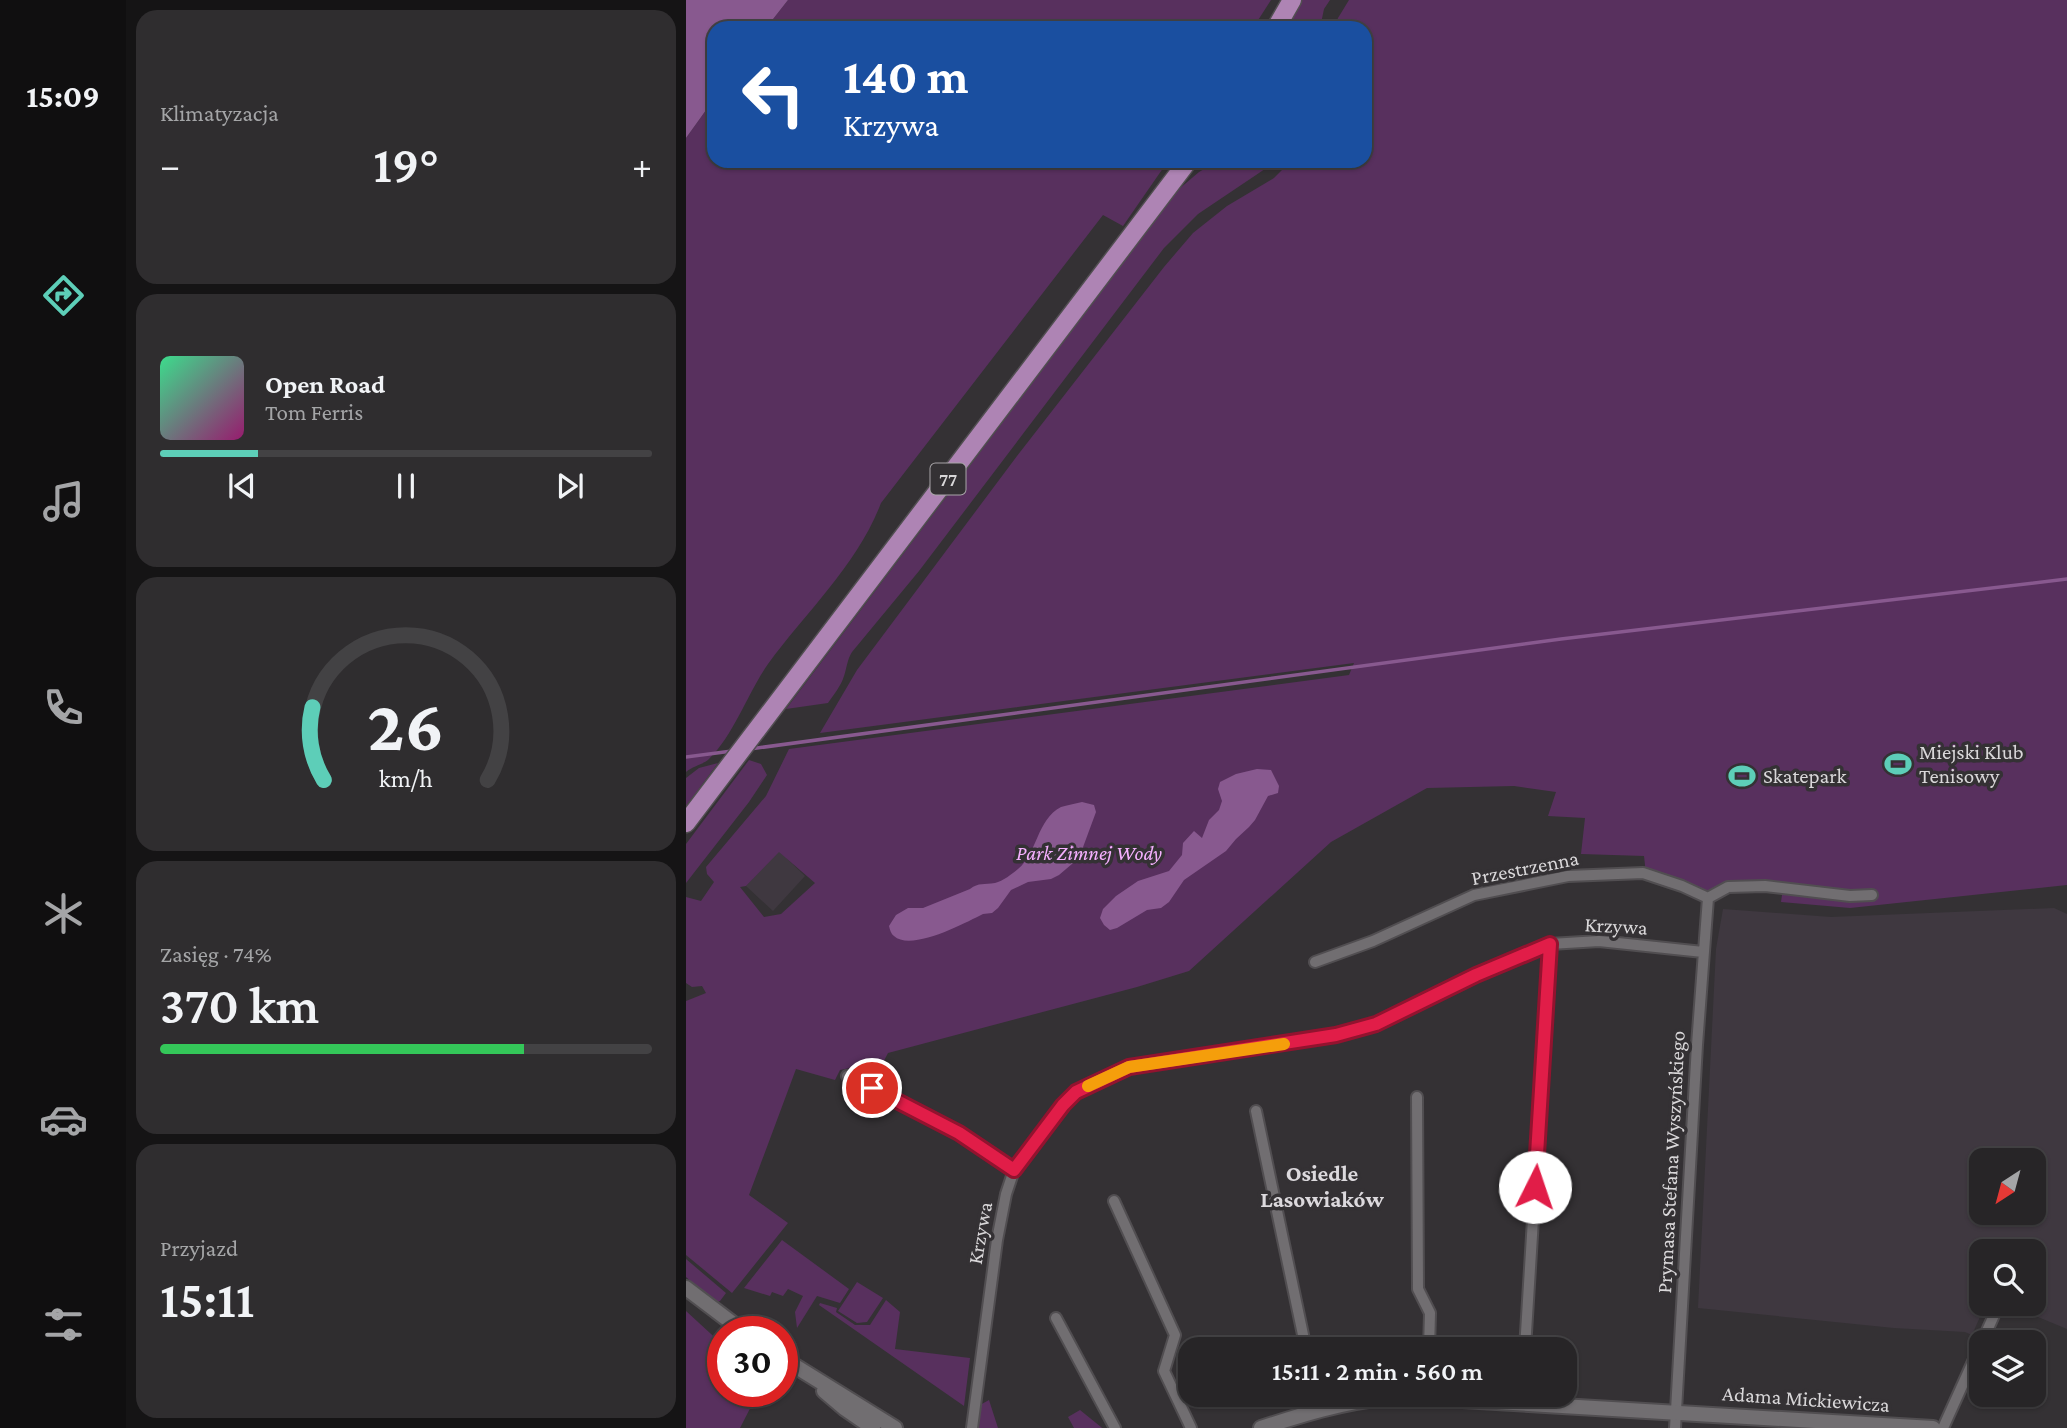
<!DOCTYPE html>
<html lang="pl">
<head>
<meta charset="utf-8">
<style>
  body { margin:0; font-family:"Crimson Pro",serif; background:#2f2d2f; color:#f1f3f6; height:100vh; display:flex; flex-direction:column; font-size:26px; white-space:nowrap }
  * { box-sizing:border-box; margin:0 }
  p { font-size:23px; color:#a4a5a7 }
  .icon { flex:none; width:38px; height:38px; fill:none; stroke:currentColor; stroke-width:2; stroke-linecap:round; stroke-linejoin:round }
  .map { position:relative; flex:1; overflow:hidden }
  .panel { display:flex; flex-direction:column; gap:10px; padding:10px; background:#151415; width:560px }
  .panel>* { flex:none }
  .guide { position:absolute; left:21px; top:21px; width:665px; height:147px; border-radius:21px; box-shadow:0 2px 5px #0004,0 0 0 2px #434244; background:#1a4fa0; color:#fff; overflow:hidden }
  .needle { width:46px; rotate:216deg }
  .controls { position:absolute; left:1283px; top:1148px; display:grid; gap:14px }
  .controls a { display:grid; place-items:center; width:77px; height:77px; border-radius:14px; background:#272527; box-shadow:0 2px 5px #0004,0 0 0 2px #434244; font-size:35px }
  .speed { position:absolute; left:21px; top:1316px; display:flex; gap:14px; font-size:35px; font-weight:700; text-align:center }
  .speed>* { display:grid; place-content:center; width:91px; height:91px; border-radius:50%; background:#272527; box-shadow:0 2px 5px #0004,0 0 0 2px #434244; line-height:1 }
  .speed .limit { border:10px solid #d22; background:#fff; color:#111 }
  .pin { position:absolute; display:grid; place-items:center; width:60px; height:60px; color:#fff; margin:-30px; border:4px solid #fff; border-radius:50%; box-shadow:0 2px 7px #0007 }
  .me { position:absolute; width:77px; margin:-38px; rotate:4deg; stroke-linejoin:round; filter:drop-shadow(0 0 5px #0008) }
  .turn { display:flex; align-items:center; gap:24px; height:147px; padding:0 21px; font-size:32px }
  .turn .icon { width:91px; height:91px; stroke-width:2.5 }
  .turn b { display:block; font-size:49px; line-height:60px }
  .big { font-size:52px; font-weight:600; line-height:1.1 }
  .panel .card { flex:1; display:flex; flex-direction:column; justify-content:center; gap:10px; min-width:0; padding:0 24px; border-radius:21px; background:#2f2d2f }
  .panel .dial { align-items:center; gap:0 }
  .dial svg { height:182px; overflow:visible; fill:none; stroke:#434244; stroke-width:7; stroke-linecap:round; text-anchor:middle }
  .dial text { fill:#f1f3f6; stroke:none }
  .song { display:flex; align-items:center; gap:21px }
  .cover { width:84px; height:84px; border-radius:10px; background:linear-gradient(135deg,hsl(150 70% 55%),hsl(320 70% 35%)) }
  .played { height:7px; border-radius:4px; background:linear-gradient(90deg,#5dceb8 20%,#434244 20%) }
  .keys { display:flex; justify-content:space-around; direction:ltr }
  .heat { display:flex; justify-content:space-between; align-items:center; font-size:38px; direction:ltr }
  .charge { height:10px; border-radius:5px; background:linear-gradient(90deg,#34c759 74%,#434244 0) }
  .trip { position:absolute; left:492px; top:1337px; width:399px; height:70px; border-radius:21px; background:#272527; box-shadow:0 2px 5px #0004,0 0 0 2px #434244; font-weight:600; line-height:70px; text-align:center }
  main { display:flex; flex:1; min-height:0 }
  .tabs { display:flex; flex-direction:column; width:126px; justify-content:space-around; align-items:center; background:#100f10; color:#a4a5a7 }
  .tabs .icon { width:49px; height:49px }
  .tabs .active { color:#5dceb8 }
  .tabs b { font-size:32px; color:#f1f3f6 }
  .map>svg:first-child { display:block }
</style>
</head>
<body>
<main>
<nav class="tabs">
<b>15:09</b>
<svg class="icon active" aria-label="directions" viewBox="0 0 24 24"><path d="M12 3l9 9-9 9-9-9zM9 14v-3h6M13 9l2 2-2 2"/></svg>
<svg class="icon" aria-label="music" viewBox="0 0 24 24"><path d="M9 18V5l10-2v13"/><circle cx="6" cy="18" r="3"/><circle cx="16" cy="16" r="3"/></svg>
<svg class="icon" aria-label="phone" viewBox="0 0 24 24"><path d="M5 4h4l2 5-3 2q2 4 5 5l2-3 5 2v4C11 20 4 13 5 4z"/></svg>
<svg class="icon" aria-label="climate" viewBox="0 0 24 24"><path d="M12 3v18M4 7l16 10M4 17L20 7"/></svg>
<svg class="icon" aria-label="car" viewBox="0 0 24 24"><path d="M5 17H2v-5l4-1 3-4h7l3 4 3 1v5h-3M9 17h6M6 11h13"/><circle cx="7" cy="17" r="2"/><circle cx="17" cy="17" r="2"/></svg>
<svg class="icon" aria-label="filters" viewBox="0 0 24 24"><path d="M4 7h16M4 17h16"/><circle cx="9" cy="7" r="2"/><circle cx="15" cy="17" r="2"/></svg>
</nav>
<section class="panel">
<div class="card"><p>Klimatyzacja</p>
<div class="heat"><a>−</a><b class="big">19°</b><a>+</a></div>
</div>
<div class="card">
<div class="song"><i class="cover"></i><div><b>Open Road</b><p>Tom Ferris</p></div></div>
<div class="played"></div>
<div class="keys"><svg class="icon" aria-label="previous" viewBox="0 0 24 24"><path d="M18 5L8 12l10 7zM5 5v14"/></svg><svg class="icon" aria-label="pause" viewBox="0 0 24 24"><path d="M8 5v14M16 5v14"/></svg><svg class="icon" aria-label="next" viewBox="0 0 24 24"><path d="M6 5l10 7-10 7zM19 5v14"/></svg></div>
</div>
<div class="card dial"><svg viewBox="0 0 100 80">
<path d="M14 69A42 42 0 1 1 86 69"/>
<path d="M14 69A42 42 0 0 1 9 37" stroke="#5dceb8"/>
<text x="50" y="56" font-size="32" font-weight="700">26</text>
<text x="50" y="72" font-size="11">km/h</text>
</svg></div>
<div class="card"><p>Zasięg · 74%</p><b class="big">370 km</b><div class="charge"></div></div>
<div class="card"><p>Przyjazd</p><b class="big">15:11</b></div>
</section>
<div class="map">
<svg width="1381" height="1428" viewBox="0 0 1381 1428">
  <rect width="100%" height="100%" fill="#343134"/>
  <path fill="#3f3840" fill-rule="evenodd" d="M93,851L119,876L87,911L60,886Z
    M1368,908L1381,914V1329L1321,1304H1348V1251H1295V1304H1306L1303,1310H1297L1286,1335L1279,1332L1208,1328L1012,1308L1030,949L1037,909L1145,917ZM1295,1160H1348V1213H1295Z"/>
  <path fill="#58305e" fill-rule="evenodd" d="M102,0H585L567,28H80Z
    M616,0H644L638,9L634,28H601Z
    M663,0H1381V885L1164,908L1095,902L1098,881L1096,888L1042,887L1022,898L960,874L958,856L895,854L899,818L862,816L870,792L828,786L741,788L645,842L503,971L451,987L202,1053L188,1080L173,1063L169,1067L154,1070L149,1080L110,1069L63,1195L102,1223L46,1293L0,1255V1001L20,993L16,986L6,987L0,983V897L15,901L28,882L21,874L20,867L80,796L103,749L663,675L668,663L134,733L171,670L331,456L478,267L507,233L541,206L588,178L605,161H679V28H648L652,18ZM93,852L129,883L95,914L78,917L54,887L60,886Z
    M28,99V161H482L437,226L417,215L195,503C172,564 120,612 82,664C61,694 49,733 23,759C18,764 7,766 0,772V138Z
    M532,161H591L512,214L478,248L233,571L166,652C161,660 161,667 158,676C155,686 148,694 142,703L100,709L493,189L513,172Z
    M63,760L75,764L81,775L63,802L0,883V844Z
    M32,763L0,806V778L13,768Z
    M96,1240L163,1289L154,1303L131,1296L111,1328L109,1312L117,1296L102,1289L97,1296L86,1292L84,1296L58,1288Z
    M0,1259L40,1293L34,1301L29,1303L26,1300L0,1277Z
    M171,1282L197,1298L181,1322L171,1323L152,1311Z
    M200,1300L214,1312L209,1349L284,1358L278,1406L133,1305L134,1303L151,1308L150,1312L169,1325H184Z
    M0,1311L37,1345V1391H73L54,1428H0Z
    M303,1400L312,1428H293L294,1405Z
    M394,1410L415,1427L416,1428H388L382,1417Z"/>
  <path fill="#88598f" d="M0,0H102L80,28H28V99L0,138Z
    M571,769L585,770L593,786L592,793L582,796L569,820L563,827L550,839L540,851L498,880L483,902L475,908L461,910L431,928L424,930L418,925L414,918L417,909L430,896L452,881L483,871L496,855L497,843L508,831L516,838L523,820L533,810L536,801L532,789L534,782L550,774Z
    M396,802L408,805L410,812L393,858L373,875L365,879L342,882L325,890L312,908L306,913L297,914C279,923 225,952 208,936C205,934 204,930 203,926L210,915L222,908H237L284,889C293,882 298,885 309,883C317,881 326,874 332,869C351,854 351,819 375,807C381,805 389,804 396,802Z"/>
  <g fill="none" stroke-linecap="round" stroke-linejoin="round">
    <path stroke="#88598f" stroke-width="3.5" d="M64,749L875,639L1381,579
      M0,757L46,751"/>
    <g stroke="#514e51" stroke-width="14">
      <path id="minor" d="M1022,898L1042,887L1079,886L1164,896L1186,895
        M629,962L687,941L788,895L882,876L957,873L996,886L1022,898
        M161,1076L273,1133L328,1170
        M731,1097L732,1289L744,1313L743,1349
        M570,1111L620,1349
        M428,1201L489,1335L478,1371L505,1428
        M370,1318L429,1428
        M1296,1342L1313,1304
        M839,1349L864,944
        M629,1395L632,1410
        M286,1428L311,1240L320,1194L328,1170L377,1105L390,1092L443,1067L650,1035L690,1024L790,975L864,944L913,941L1017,952
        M989,1428L1011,1045L1022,898
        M1257,1428L1295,1344"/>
    </g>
    <g stroke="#514e51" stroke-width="18">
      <path id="tertiary" d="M0,1288L58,1332
        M96,1358L209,1428
        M138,1391L158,1408L187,1428
        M575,1428C615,1415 656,1402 698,1398C713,1397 728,1398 742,1398L1247,1428"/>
    </g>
    <g stroke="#514e51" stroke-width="21">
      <path id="primary" d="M590,28L606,0
        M0,823L502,161"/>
    </g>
    <use href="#minor" stroke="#716e71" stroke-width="10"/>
    <use href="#tertiary" stroke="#716e71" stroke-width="14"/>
    <use href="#primary" stroke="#ae84b4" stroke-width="18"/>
  </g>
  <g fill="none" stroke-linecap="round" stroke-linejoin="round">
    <g stroke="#92132f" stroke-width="18">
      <path id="route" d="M186,1088L273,1133L328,1170L377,1105L390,1092L443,1067L650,1035L690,1024L790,975L864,944L849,1187"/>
    </g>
    <use href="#route" stroke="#e11d48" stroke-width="12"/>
    <path stroke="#f59e0b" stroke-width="12" d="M402,1086L443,1067L598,1044"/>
  </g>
  <defs>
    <g id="stadium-bare" transform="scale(2.1)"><path d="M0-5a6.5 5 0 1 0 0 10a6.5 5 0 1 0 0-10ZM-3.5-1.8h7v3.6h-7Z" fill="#5dceb8" stroke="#343134" stroke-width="2.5" paint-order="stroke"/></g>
  </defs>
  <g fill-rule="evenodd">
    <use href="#stadium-bare" x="1212" y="764"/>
    <use href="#stadium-bare" x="1056" y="776"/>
  </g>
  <g text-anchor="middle" stroke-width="7" stroke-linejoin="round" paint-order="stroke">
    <rect fill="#343134" stroke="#a8a5a8" stroke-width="2" x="244.5" y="463.5" width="35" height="31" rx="5"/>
    <g font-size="19" font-weight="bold" fill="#d9d7d9">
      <text x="262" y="486">77</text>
    </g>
    <g font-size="21" fill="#d9d7d9" stroke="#343134" text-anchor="start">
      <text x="1233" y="759">Miejski Klub<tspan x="1233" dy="24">Tenisowy</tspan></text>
      <text x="1077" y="783">Skatepark</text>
    </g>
    <g font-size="21" font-style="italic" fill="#f5b0ff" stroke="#343134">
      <text x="403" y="860">Park Zimnej Wody</text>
    </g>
    <g font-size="21" fill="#d9d7d9" stroke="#343134">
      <text transform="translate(839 868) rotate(-11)" y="7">Przestrzenna</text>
      <text transform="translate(930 926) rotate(3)" y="7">Krzywa</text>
      <text transform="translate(985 1162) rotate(-87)" y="7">Prymasa Stefana Wyszyńskiego</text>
      <text transform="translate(294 1233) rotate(-80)" y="7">Krzywa</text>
      <text transform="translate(1120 1399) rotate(4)" y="7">Adama Mickiewicza</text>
    </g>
    <g font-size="23" font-weight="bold" fill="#dcd9dd" stroke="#343134">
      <text x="636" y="1181">Osiedle<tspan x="636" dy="26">Lasowiaków</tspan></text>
    </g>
  </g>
</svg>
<div class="controls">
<a><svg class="needle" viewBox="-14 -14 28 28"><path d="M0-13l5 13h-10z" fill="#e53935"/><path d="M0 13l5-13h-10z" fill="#a4a5a7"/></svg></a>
<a><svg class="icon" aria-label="search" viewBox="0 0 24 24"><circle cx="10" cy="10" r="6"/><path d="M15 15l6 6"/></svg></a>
<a><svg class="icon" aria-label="layers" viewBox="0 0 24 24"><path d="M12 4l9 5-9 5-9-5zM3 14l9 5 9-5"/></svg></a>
</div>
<div class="speed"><div class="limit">30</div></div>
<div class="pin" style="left:186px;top:1088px;background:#d93025"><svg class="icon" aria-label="arrive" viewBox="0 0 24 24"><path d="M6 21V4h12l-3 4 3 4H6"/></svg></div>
<svg class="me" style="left:849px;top:1187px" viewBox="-20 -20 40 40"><circle r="19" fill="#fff"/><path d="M0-13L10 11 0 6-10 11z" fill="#e11d48"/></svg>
<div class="trip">15:11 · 2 min · 560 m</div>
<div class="guide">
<div class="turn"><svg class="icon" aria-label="left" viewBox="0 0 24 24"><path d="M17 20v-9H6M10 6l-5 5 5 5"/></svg><div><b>140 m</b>Krzywa</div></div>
</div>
</div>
</main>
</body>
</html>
